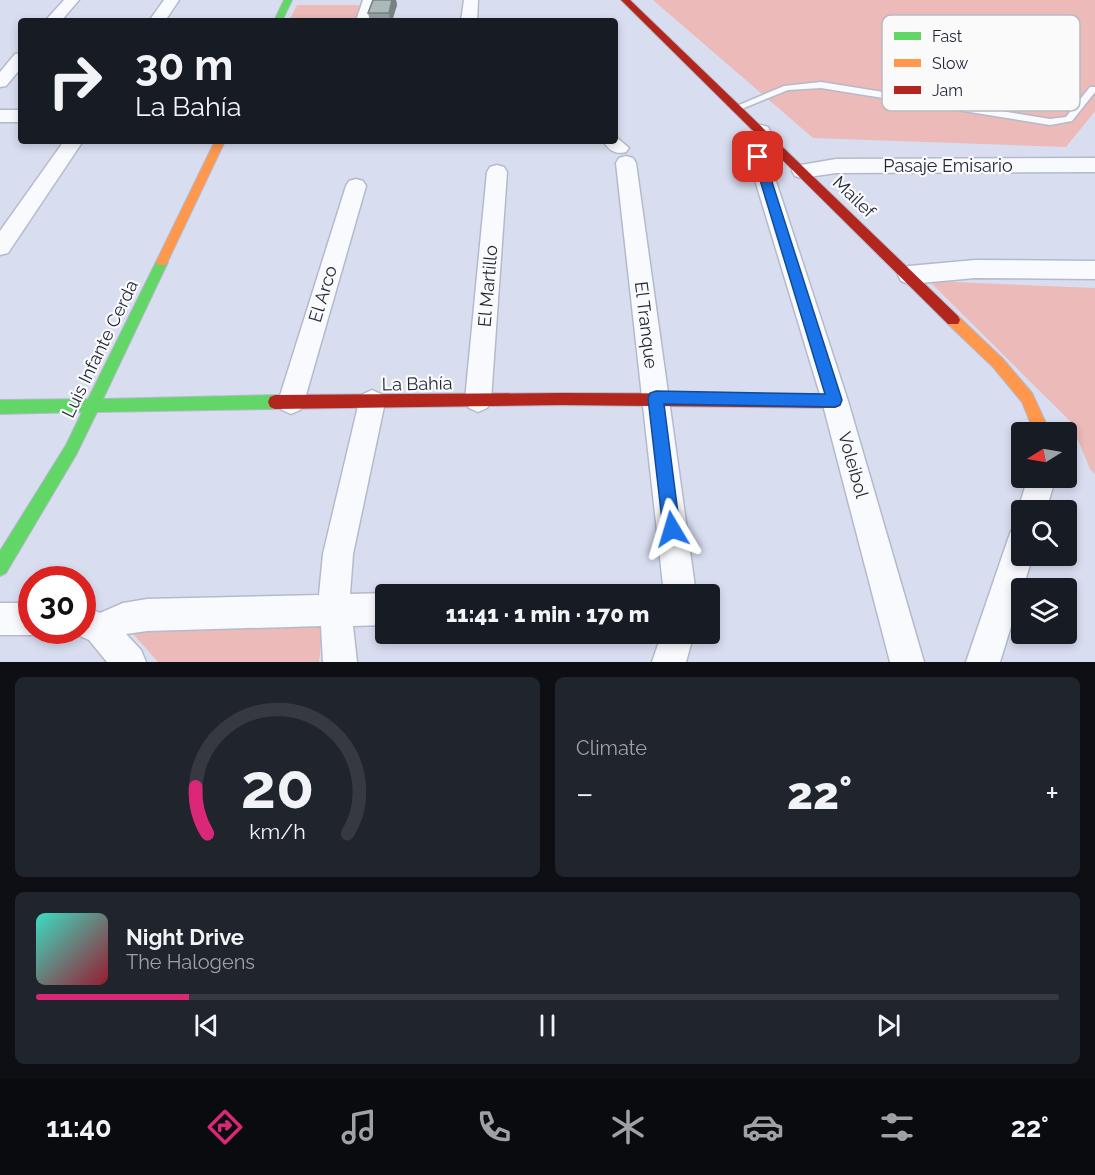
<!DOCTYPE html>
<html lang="en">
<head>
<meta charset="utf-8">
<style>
  body { margin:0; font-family:Raleway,sans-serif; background:#20242c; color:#f1f3f6; height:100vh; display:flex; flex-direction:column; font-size:22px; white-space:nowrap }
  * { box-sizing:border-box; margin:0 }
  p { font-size:20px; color:#9ea1a6 }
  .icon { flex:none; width:33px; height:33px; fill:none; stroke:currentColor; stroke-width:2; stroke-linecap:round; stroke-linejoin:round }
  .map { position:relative; height:662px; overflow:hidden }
  .side { display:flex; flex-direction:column; gap:15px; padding:15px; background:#0d0f14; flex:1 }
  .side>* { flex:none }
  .banner { position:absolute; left:18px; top:18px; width:600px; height:126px; border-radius:6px; box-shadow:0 3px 9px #0003; background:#171b24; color:#f1f3f6; overflow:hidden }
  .needle { width:39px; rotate:259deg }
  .fabs { position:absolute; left:1011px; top:422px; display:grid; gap:12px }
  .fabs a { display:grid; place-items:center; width:66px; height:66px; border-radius:6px; background:#171b24; box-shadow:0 3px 9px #0003; font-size:30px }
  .speed { position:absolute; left:18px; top:566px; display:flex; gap:12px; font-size:30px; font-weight:700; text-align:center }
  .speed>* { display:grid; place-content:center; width:78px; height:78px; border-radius:50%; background:#171b24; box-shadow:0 3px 9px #0003; line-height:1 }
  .speed .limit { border:9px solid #d22; background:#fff; color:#111 }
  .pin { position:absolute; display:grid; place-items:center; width:51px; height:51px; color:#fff; margin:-26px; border-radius:12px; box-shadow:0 3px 9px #0006 }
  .me { position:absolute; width:66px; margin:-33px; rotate:353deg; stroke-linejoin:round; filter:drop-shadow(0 0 4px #0008) }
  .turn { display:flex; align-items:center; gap:21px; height:126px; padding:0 18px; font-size:27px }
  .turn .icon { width:78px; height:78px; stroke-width:2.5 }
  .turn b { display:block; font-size:42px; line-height:51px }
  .big { font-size:45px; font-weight:800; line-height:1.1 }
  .side .tile { flex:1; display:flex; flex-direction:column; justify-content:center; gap:9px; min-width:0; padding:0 21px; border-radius:9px; background:#20242c }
  .side .dial { align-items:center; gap:0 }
  .dial svg { height:156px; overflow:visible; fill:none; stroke:#363941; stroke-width:7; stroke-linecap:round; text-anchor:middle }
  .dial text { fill:#f1f3f6; stroke:none }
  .song { display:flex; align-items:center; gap:18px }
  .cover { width:72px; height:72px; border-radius:9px; background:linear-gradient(135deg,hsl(170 70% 55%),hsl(350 70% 35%)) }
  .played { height:6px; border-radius:3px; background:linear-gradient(90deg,#db2777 15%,#363941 15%) }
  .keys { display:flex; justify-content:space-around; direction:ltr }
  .heat { display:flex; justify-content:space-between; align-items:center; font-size:33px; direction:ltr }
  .side .tiles { flex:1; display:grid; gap:15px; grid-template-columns:1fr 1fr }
  .tile:last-child { grid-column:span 2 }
  .trip { position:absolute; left:375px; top:584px; width:345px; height:60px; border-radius:6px; background:#171b24; box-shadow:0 3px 9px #0003; font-weight:800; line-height:60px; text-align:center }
  .tabs { display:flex; height:96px; justify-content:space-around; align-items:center; background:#090b0e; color:#9ea1a6 }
  .tabs .icon { width:42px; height:42px }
  .tabs .current { color:#db2777 }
  .tabs b { font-size:27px; color:#f1f3f6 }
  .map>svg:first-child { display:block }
</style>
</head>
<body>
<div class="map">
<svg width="1095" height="662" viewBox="0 0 1095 662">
  <rect width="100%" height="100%" fill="#d8def0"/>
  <path fill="#ebbab9" d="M653,0H1095V111L1066,147L813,138Z
    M297,5H363L358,21H289Z
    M929,281L1095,288V474L1090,469L1070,421Z
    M323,624L319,662H158L127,627Z"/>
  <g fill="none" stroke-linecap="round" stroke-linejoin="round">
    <g stroke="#b4bacc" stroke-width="3">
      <path id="lane" d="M821,82L1050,119L1066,117L1090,87H1095V92L1072,121L1050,125L821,88L788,90L739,110L736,111L732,108L784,86Z"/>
    </g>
    <g stroke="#b4bacc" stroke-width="3">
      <path id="street" d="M64,0H79L61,21H45Z
        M164,0H179L165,21H149Z
        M363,0H377L372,21H356Z
        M464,0H478L477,21H461Z
        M21,53V68L6,86L0,87V72L15,54Z
        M0,110H21V122H0Z
        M761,125L768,127L770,131L766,143L768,157L848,401L924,662H890L822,401L748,157C748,146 748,137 754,127Z
        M615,136L629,148L626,152C615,155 609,150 603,141H615Z
        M64,141H83L8,253L0,255V231Z
        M626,156L633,158L636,163L696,594H664L616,163L619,158Z
        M1095,158V172L836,173L802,178L795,176L792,171L795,166L836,159Z
        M497,165L504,167L507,172L491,400L487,408L478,412L469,408L465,400L487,172L490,167Z
        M356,179L363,181L366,186L304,402L300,410L291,414L282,410L278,402L346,186L349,181Z
        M975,260L1095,261V279L975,278L909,284L901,281L898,275L901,269L909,266Z
        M372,390L381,394L385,402L353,554L350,594L386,593L388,594H386V625L353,626L357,662H323L321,626L147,631L126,634L141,650L146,662H107L89,640L71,632L70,630H82V605L100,613L123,603L147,599L319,595L323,554L359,402L363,394Z
        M1028,477H1056L1046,510H1022V519L1018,510Z
        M1022,527V555H1033L1000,662H966L1007,542L1011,531Z
        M0,603H32V630H43L32,635H0Z
        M662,633H694L686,662H652Z"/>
    </g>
    <g stroke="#b4bacc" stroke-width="2">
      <path id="fast" d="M284,0H292L282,21H274Z
        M162,257L168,262L103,399L275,395L280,397L282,402L280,407L275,409L97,412L76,455L6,573L0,576V551L66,445L82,412L0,414V400L88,399L156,262Z"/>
    </g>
    <g stroke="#b4bacc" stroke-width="2">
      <path id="slow" d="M215,141H225L166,265H158L156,262Z
        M953,315L958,316L1003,359L1032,393L1050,432H1034L1022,402L993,367L948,324L946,320L948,316Z"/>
    </g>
    <g stroke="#b4bacc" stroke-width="2">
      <path id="jam" d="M621,0H630L958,316L960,320L958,324H948Z
        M562,393L835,394L840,396L842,401L840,406L835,408L562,405L275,409L270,407L268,402L270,397L275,395Z"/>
    </g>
    <use href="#lane" fill="#f9fafd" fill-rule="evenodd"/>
    <use href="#street" fill="#f9fafd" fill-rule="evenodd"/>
    <use href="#fast" fill="#63d668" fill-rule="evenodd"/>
    <use href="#slow" fill="#ff974d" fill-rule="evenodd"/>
    <use href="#jam" fill="#b3261e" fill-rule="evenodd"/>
  </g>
  <path fill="#949f9f" d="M373,0H396L397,5L392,21H370L368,13Z"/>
  <path fill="#788282" d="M392,0H396L397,5L392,21H390L389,13Z"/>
  <path fill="#acb9b9" stroke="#788282" stroke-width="1.5" d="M373,0H392L389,13H368Z"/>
  <path fill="#1a73e8" stroke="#114b97" stroke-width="1.5" d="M758,153L764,157L842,400L840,405L835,407L664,404L680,529L678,535L672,537L666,535L663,529L648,398L650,393L656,391L825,394L753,157Z"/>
  <g text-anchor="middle" stroke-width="4.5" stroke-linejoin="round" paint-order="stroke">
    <g font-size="18" fill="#1f253b" stroke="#fafafa">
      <text x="948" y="172">Pasaje Emisario</text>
      <text transform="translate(854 197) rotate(44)" y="6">Mailef</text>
      <text transform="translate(488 286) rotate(-85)" y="6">El Martillo</text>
      <text transform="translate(323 294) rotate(-73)" y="6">El Arco</text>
      <text transform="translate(646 325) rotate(83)" y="6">El Tranque</text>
      <text transform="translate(100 349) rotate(-64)" y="6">Luis Infante Cerda</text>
      <text transform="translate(417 384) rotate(-1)" y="6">La Bahía</text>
      <text transform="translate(853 465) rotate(74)" y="6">Voleibol</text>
    </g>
  </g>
  <rect x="882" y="15" width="198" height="96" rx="9" fill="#fafafa" stroke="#b8bac1" stroke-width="1.5"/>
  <rect x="894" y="32" width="27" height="8" fill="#63d668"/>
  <rect x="894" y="59" width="27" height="8" fill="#ff974d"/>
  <rect x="894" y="86" width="27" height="8" fill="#b3261e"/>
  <g font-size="16" fill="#1f253b">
    <text x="932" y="42">Fast</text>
    <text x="932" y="69">Slow</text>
    <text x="932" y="96">Jam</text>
  </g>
</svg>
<div class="fabs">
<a><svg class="needle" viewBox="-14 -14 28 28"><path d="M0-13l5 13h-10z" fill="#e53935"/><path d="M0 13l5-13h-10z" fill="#9ea1a6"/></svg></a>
<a><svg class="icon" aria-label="search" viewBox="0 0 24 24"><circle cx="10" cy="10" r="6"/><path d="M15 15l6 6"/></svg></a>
<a><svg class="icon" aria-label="layers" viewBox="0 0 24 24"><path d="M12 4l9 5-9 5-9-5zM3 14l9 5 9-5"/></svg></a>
</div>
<div class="speed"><div class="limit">30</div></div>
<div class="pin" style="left:758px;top:157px;background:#d93025"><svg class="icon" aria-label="arrive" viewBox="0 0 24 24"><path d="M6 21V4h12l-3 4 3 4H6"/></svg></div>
<svg class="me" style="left:672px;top:529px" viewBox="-20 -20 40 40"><path d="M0-17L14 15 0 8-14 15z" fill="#1a73e8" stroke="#fff" stroke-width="4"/></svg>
<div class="trip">11:41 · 1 min · 170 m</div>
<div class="banner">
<div class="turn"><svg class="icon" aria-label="right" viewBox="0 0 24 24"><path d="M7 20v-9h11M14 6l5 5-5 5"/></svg><div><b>30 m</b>La Bahía</div></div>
</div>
</div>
<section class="side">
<div class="tiles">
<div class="tile dial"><svg viewBox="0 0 100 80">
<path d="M14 69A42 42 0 1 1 86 69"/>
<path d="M14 69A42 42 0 0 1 8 45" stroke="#db2777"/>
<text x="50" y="56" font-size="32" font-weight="700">20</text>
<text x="50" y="72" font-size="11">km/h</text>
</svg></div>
<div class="tile"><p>Climate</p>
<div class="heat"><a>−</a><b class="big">22°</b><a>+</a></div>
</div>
<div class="tile">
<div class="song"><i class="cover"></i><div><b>Night Drive</b><p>The Halogens</p></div></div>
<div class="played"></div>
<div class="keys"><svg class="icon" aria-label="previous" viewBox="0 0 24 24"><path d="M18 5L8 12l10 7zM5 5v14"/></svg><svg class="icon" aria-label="pause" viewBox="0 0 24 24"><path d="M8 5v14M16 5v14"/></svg><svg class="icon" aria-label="next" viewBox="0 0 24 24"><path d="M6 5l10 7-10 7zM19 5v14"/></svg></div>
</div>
</div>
</section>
<nav class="tabs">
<b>11:40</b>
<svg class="icon current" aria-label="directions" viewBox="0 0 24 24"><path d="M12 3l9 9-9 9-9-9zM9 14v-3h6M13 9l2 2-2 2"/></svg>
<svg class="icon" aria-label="music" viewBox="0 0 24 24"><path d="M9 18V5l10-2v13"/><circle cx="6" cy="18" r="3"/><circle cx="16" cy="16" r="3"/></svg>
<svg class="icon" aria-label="phone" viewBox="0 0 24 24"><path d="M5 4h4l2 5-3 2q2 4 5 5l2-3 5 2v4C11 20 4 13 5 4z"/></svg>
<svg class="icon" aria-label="climate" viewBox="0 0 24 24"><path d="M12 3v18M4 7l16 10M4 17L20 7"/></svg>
<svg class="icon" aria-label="car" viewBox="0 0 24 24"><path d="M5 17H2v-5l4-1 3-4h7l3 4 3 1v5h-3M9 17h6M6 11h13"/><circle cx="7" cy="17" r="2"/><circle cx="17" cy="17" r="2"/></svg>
<svg class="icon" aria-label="filters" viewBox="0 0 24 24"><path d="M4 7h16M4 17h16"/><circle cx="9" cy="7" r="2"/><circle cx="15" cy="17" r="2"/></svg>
<b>22°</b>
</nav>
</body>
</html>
